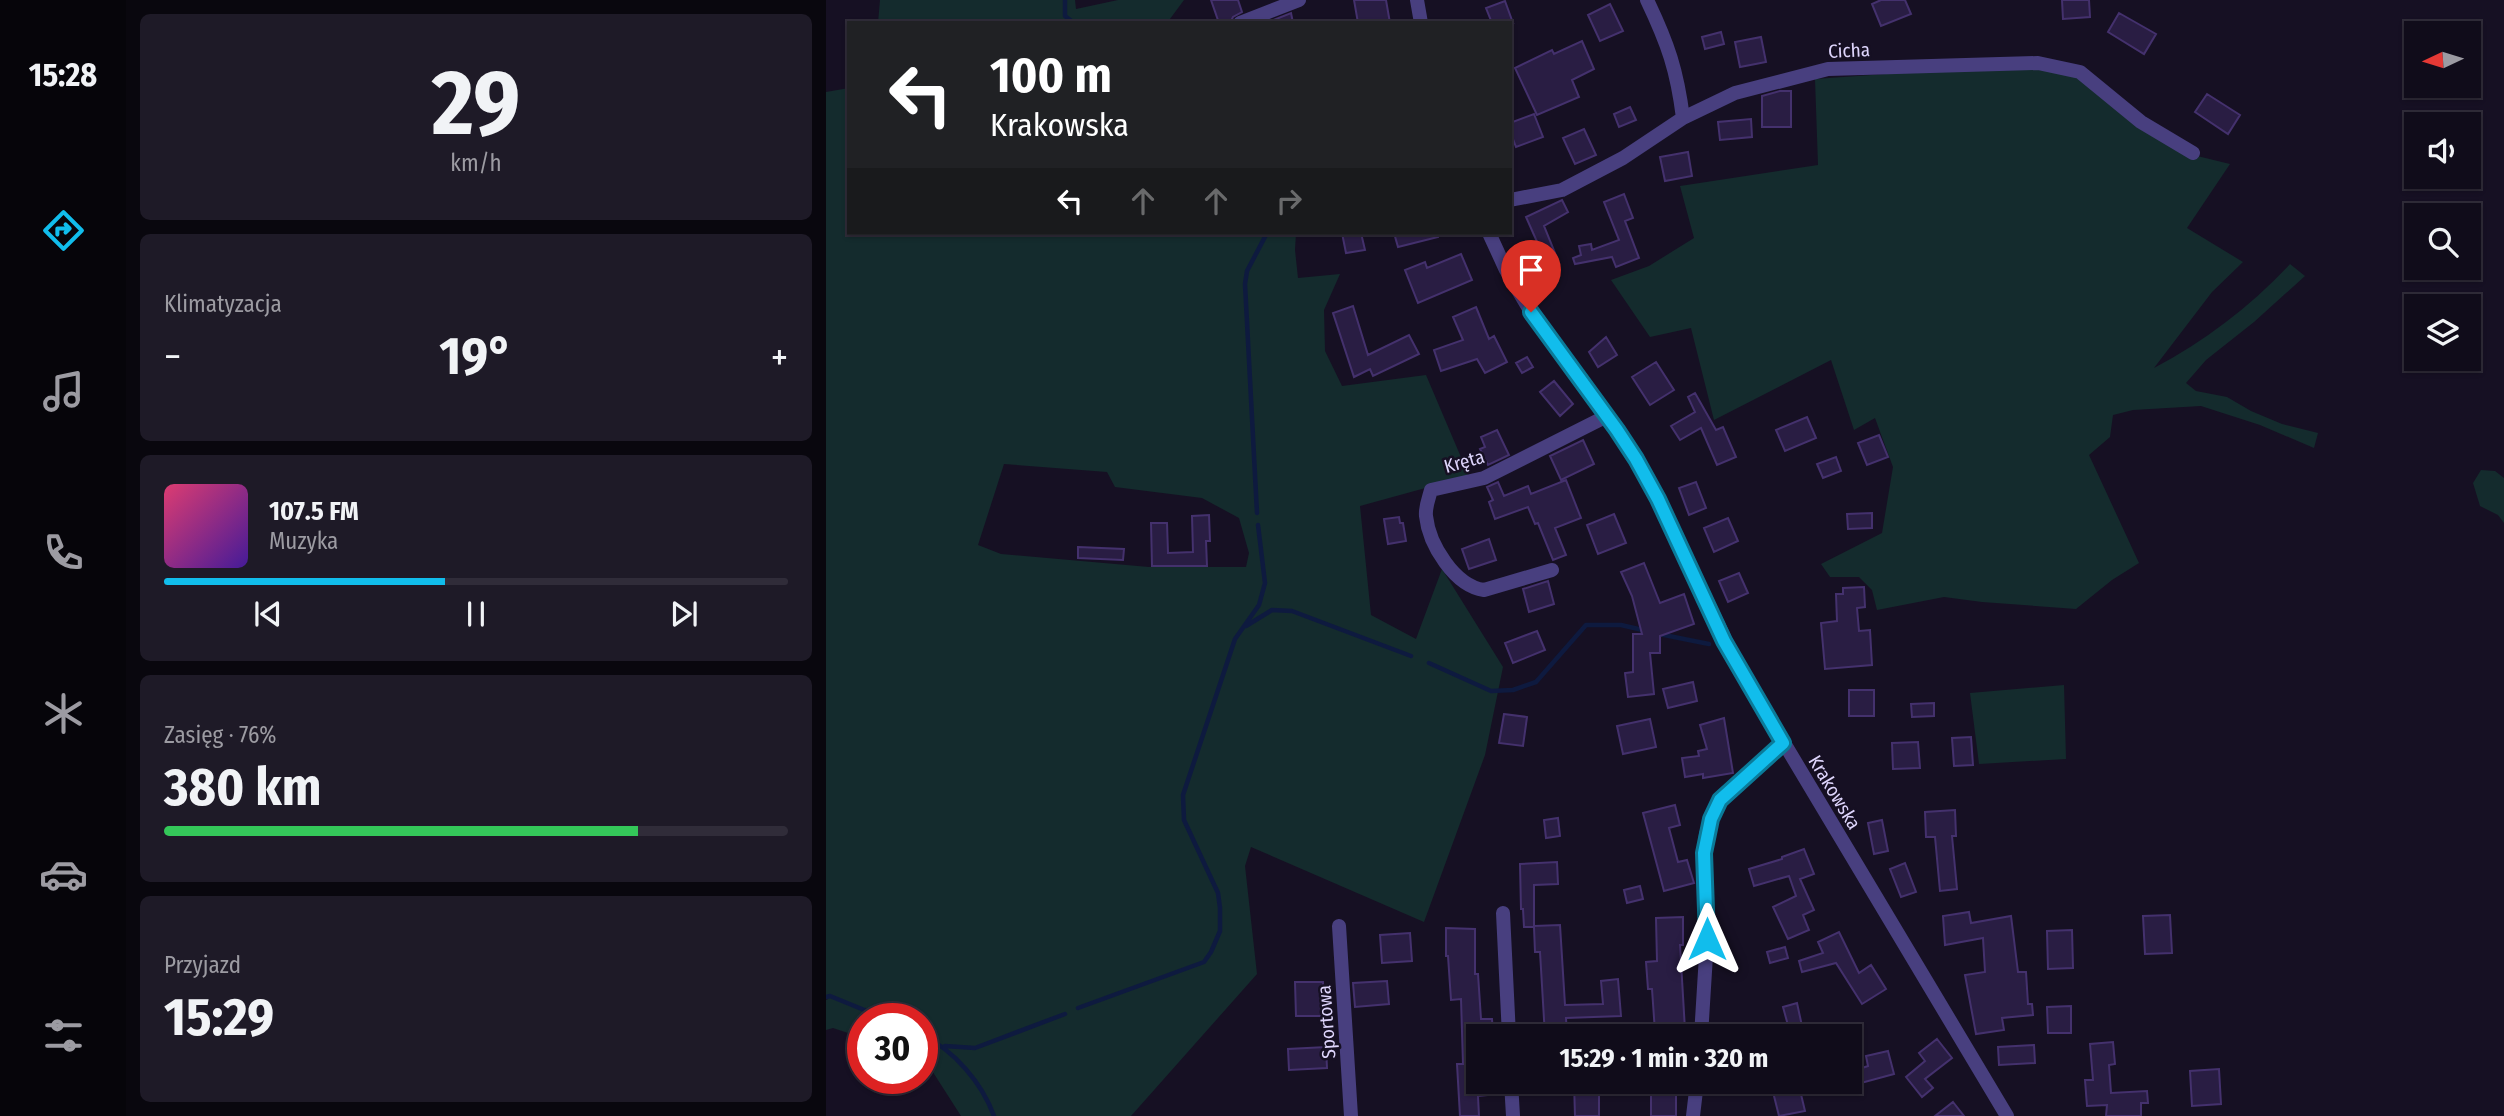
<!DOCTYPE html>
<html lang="pl">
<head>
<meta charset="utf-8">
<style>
  body { margin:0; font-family:"Fira Sans Condensed",sans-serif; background:#1e1a27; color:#f1f3f6; height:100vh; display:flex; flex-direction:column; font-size:26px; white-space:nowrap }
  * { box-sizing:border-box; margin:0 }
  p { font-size:23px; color:#9c9ba2 }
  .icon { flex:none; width:38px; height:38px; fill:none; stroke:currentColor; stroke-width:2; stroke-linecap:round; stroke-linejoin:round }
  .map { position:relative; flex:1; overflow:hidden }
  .sheet { display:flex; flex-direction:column; gap:14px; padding:14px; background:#09070e; width:700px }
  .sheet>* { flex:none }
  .banner { position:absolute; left:21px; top:21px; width:665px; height:214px; border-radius:0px; box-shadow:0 2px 5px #0004,0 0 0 2px #302c39; background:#202124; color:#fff; overflow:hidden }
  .needle { width:46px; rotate:266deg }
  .tools { position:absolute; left:1578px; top:21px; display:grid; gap:14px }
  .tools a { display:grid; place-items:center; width:77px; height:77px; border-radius:0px; background:#100c1a; box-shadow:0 2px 5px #0004,0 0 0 2px #302c39; font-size:35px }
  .speed { position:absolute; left:21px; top:1003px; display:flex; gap:14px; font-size:35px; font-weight:700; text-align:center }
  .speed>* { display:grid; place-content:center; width:91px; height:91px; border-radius:50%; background:#100c1a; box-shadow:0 2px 5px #0004,0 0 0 2px #302c39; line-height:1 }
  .speed .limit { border:10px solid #d22; background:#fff; color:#111 }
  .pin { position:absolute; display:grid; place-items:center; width:60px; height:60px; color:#fff; margin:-72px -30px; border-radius:50% 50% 50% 0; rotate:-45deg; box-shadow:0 0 7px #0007 }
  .pin .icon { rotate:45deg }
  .me { position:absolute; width:77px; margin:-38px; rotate:0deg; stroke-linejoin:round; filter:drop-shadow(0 0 5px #0008) }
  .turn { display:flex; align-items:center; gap:24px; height:147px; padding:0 28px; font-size:32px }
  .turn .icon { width:91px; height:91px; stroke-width:2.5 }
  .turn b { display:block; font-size:49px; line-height:60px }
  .lanes { display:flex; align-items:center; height:66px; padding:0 28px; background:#0003; justify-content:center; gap:35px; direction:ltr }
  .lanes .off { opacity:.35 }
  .big { font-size:52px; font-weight:700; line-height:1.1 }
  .sheet .card { flex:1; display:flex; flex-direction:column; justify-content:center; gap:10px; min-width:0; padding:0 24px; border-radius:10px; background:#1e1a27 }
  .sheet .dial { align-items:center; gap:0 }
  .dial b { font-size:91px; line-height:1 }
  .song { display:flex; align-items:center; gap:21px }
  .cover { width:84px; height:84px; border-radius:10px; background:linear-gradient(135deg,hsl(340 70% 55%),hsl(260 70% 35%)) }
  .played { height:7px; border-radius:4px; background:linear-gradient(90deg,#11bdec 45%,#302c39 45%) }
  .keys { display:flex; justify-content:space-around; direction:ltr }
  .heat { display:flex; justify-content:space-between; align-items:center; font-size:38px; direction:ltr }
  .charge { height:10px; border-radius:5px; background:linear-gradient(90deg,#34c759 76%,#302c39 0) }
  .trip { position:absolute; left:640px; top:1024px; width:396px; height:70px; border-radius:0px; background:#100c1a; box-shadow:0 2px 5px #0004,0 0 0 2px #302c39; font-weight:700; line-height:70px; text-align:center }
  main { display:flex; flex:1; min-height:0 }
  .tabs { display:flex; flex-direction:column; width:126px; justify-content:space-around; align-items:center; background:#06050a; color:#9c9ba2 }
  .tabs .icon { width:49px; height:49px }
  .tabs .active { color:#11bdec }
  .tabs b { font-size:32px; color:#f1f3f6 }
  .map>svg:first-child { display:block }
</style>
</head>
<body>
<main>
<nav class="tabs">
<b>15:28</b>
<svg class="icon active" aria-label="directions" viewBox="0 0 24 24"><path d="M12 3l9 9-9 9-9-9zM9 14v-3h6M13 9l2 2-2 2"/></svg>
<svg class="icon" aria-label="music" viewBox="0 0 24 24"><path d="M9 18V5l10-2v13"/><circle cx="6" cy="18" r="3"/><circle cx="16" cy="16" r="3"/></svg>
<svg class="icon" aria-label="phone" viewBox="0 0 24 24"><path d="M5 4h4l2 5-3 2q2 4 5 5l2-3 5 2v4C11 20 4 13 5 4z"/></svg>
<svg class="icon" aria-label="climate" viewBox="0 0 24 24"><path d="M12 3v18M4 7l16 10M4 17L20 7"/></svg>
<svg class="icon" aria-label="car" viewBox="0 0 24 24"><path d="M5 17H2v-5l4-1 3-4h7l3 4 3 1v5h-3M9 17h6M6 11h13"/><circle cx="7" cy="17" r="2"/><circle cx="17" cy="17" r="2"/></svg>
<svg class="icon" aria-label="filters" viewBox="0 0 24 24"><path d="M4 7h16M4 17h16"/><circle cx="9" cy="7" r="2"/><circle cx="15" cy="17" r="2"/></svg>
</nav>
<section class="sheet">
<div class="card dial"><b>29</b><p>km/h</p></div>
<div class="card"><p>Klimatyzacja</p>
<div class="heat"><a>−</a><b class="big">19°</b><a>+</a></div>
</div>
<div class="card">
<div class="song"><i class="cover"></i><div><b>107.5 FM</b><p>Muzyka</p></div></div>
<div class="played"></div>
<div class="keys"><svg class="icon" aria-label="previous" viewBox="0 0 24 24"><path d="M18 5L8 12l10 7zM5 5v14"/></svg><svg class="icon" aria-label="pause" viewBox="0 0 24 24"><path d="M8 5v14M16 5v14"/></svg><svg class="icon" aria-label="next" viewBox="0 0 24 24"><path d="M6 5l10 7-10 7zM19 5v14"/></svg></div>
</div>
<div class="card"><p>Zasięg · 76%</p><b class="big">380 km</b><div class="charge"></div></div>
<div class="card"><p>Przyjazd</p><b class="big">15:29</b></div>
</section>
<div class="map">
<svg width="1678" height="1116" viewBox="0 0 1678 1116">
  <rect width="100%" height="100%" fill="#161023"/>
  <path fill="#142b2d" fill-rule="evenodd" d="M54,0H249L250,9L292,0H358L341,23H52Z
    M1159,67L1229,70L1255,79L1359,153L1404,164L1361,228L1417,262L1386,292L1328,368C1379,341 1425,306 1464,264L1479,276L1428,322L1380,360L1360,383L1370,391L1401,397L1425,411L1456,424L1492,433L1488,448L1434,425L1375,406L1307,410L1287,415L1284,437L1263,455L1313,563L1286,580L1250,609L1156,602L1118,597L1051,610L1046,590L1033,577H1004L995,564L1056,533L1067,467L1049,418L1028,430L1005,360L888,420L865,328L824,337L785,280L823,266L868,238L854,186L992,165L989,79Z
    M23,88V233H470L469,250L472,278L514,274L498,310L499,351L516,386L600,375L643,476L534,506L545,615L590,639L616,569L677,667L659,755L598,922L425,847L419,866L431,974L305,1116H135L103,1066L96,1063V1018H37V1038L7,1028L0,1030V1000L2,999L0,998V92ZM178,464L281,472L289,487L376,498L413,518L423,553L420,567H323L175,554L152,545Z
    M1655,470L1669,471L1678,478V523L1672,515L1654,506L1647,483Z
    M1238,685L1240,759L1153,764L1144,693Z"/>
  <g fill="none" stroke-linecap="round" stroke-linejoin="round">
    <path stroke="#0e1a3f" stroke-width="4.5" d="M239,0V16L248,23
      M431,513L419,284L421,271L441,233
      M420,626L446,610L466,611L585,656
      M833,634L883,644
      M603,663L665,691L687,690L710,682L760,625H795L821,631
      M0,997L4,996L58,1018
      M252,1008L378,962L385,952L394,931V908L392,893L358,820L357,795L409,639L433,605L439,583L432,525
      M96,1035C128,1050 156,1083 168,1116
      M119,1046L149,1048L239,1014"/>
  </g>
  <path fill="#291d43" stroke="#44316d" stroke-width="2" d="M385,0H412L416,12L407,17L405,21L393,23Z
    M528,0H560L564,23H532Z
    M1055,0H1079L1085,14L1055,26L1046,4Z
    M1236,0H1263L1264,17L1237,19Z
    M679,1L687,23H666L660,8Z
    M784,4L797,31L774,41L762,15Z
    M465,13L467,23H446L445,21Z
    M1293,13L1330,34L1318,54L1282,32Z
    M895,32L898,44L879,49L876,37Z
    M935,37L940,62L914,67L909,42Z
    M756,41L768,69L746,80L753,97L711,115L689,68L726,50L728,54Z
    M954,91H965V127H936V96Z
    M1381,94L1414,115L1402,134L1369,112Z
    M804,107L810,120L793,127L788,114Z
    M708,114L717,137L690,147L684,131V123Z
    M925,119L926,137L894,140L892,122Z
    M758,129L770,155L749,164L737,138Z
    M862,152L866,176L839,181L834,157Z
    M798,194L807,218L799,221L813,258L790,267L786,257L749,264L747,258L755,255L753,246L765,244L766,250L793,240L778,202Z
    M736,200L742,212L718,226L731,258L711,266L703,247L712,244L700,217Z
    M516,233H535L539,250L520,253Z
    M568,233H612V237L572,247Z
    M635,254L646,280L592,303L579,270L599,262L601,268Z
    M527,306L542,355L583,335L593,354L547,376L544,369L528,377L507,313Z
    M650,307L663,339L668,336L681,362L659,373L651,359L615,371L608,350L637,340L627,317Z
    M780,337L791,355L772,367L763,352Z
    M701,357L707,367L696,373L690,363Z
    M830,362L848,390L824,405L806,377Z
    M728,381L747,404L734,416L714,392Z
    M869,393L890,430L897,427L910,457L891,465L875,428L854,440L845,426L869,412L862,397Z
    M981,417L990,438L959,451L950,430Z
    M671,430L683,455L662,465L654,449L659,447L655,437Z
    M1053,435L1062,457L1041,465L1032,443Z
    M757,440L768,464L735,480L724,456Z
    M1010,457L1015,471L997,478L991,464Z
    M740,480L755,518L729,528L740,555L727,560L712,523L709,524L702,507L669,519L663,502L667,500L661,487L672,482L678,496L702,486L705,494Z
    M870,482L880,508L863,515L853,488Z
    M1046,513V528L1022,529L1021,514Z
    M788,514L800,543L772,554L761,525Z
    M383,515L384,541H380L381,566H326L325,523H341L342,553L367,552L366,516Z
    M573,517L574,523H577L580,541L562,544L558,519Z
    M902,518L912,541L888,552L878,528Z
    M663,539L670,560L643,569L636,549Z
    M252,547L298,549L297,560L252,558Z
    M818,563L834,603L858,594L868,624L834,636V653H824L828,694L802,697L799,673L807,672V634H816L806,596L795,572Z
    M913,573L922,593L902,602L893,581Z
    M722,581L728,604L703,612L697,589Z
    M1038,587L1039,607L1031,608L1033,631L1044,630L1046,665L999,669L995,623L1011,621L1010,594H1017V588Z
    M711,631L719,650L687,663L679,643Z
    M867,682L871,701L842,708L837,689Z
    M1023,690H1048V716H1023Z
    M1108,703V716L1086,717L1085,704Z
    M678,714L701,717L697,746L673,743Z
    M898,718L907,773L877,778V774L859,777L856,758L873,756L872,751L881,749L874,725Z
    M824,719L830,747L797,754L791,726Z
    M1145,737L1147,765L1128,766L1126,738Z
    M1092,742L1094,768L1067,769L1066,743Z
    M849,805L854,825L843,828L852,862L861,860L868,883L838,891L817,813Z
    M1129,810L1130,836H1126L1131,889L1114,891L1109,837H1100L1099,812Z
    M732,818L734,836L720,838L718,820Z
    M1056,820L1062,851L1048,854L1042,823Z
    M978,849L988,874L974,879L988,910L977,915L983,930L962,939L947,907L970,896L963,876L928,886L923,869L956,859V857Z
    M731,862L732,884L708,885V926L734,925L739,1005L777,1004L775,981L792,979L795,1016L740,1018L741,1036H719L714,952H709L708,927H698L697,909H695L694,864Z
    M1079,863L1090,892L1075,897L1064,869Z
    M814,886L817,899L801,903L798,890Z
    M1143,912L1145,923L1185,916L1192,972H1200L1202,1004H1206L1207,1015L1176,1018L1178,1030L1150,1034L1139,975L1159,972L1157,938L1119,945L1117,916Z
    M1344,915L1346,953L1319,954L1317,916Z
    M857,917V945H854L859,1030L829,1032L826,989H822L820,962L831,961L830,918Z
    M620,928L649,929V974H652L655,1019H666L667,1036H653V1082H661V1095L652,1096L653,1116H634L631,1064H637L635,999L625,1000L622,956H620Z
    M1246,930L1247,968L1222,969L1221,931Z
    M1013,932L1033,973L1045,965L1060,989L1036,1004L1010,963L976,972L973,961L997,953L992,942Z
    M584,933L586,961L556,963L554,935Z
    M959,947L962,958L944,963L941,952Z
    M561,981L563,1004L529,1007L527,983Z
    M469,982H497L498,1016H470Z
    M971,1003L976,1026L963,1029L957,1007Z
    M1245,1006V1033H1222L1221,1007Z
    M1111,1039L1126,1058L1099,1079L1107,1088L1096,1097L1080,1077L1099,1061L1093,1053Z
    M1287,1042L1289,1064L1283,1065L1285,1093L1321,1091L1322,1103H1315V1116H1280L1281,1105L1261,1106L1259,1080H1267L1264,1044Z
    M1208,1045L1209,1063L1173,1065L1172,1047Z
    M500,1047L501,1068L463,1070L462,1049Z
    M1062,1051L1068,1074L1024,1086V1072L1042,1066L1040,1056Z
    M1393,1069L1395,1104L1366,1106L1364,1071Z
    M748,1082H773V1116H749Z
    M973,1086L979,1111L953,1116L947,1092Z
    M825,1095H850V1116H825Z
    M1127,1102L1138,1116H1109Z"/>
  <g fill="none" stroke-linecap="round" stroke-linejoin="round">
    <path stroke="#483f7f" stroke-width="14" d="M591,0L595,23
      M821,0C842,44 851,70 857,118
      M414,23L473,0
      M684,200L736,190L797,158L857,118L909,93L1002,69L1212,63L1254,72L1315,122L1367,153
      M663,233L680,270L705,312L791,430L810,459L832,499L912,666L1181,1116
      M726,570L658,590C629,586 603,545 600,516C599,507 603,498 605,490L658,478L781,416
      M677,913L683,1036
      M513,926L525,1116
      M875,1036L881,939L878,853L880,834L894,800L957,743
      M685,1082L687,1116
      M867,1116L871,1082"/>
  </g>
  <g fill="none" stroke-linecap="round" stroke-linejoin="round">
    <g stroke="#0b7b99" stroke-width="18">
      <path id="route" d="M705,312L791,430L810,459L832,499L898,641L957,743L894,800L885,819L878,853L881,939"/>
    </g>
    <use href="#route" stroke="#11bdec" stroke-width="12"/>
  </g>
  <g text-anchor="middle" stroke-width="5" stroke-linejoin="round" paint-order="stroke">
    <g font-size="19" fill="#ded5fc" stroke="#161023">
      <text transform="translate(1023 50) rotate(-3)" y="7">Cicha</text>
      <text transform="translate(638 461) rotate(-16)" y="7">Kręta</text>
      <text transform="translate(1009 792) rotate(59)" y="7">Krakowska</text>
      <text transform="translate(500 1022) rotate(-94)" y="7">Sportowa</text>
    </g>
  </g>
</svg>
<div class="tools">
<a><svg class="needle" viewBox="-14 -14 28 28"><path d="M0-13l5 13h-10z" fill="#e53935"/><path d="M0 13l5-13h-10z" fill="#9c9ba2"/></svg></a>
<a><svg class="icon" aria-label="sound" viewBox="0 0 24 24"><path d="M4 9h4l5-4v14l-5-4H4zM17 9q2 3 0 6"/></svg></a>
<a><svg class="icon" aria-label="search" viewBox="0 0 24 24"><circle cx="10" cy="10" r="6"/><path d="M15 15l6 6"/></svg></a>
<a><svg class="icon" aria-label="layers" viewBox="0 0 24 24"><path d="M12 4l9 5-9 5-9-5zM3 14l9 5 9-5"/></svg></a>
</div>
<div class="speed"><div class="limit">30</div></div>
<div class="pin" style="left:705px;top:312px;background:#d93025"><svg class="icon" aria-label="arrive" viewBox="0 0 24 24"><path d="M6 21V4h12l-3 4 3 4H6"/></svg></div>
<svg class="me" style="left:881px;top:939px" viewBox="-20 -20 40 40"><path d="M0-17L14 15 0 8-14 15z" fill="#11bdec" stroke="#fff" stroke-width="4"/></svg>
<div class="trip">15:29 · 1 min · 320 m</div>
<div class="banner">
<div class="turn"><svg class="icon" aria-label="left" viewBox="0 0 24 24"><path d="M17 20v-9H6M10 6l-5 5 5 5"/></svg><div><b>100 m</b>Krakowska</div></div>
<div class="lanes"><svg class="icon" aria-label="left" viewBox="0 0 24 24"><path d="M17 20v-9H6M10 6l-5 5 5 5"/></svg><svg class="icon off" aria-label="ahead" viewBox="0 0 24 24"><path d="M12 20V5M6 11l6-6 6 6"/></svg><svg class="icon off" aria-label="ahead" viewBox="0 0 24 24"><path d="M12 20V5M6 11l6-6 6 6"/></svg><svg class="icon off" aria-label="right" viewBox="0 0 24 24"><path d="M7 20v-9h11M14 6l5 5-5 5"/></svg></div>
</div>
</div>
</main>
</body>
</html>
